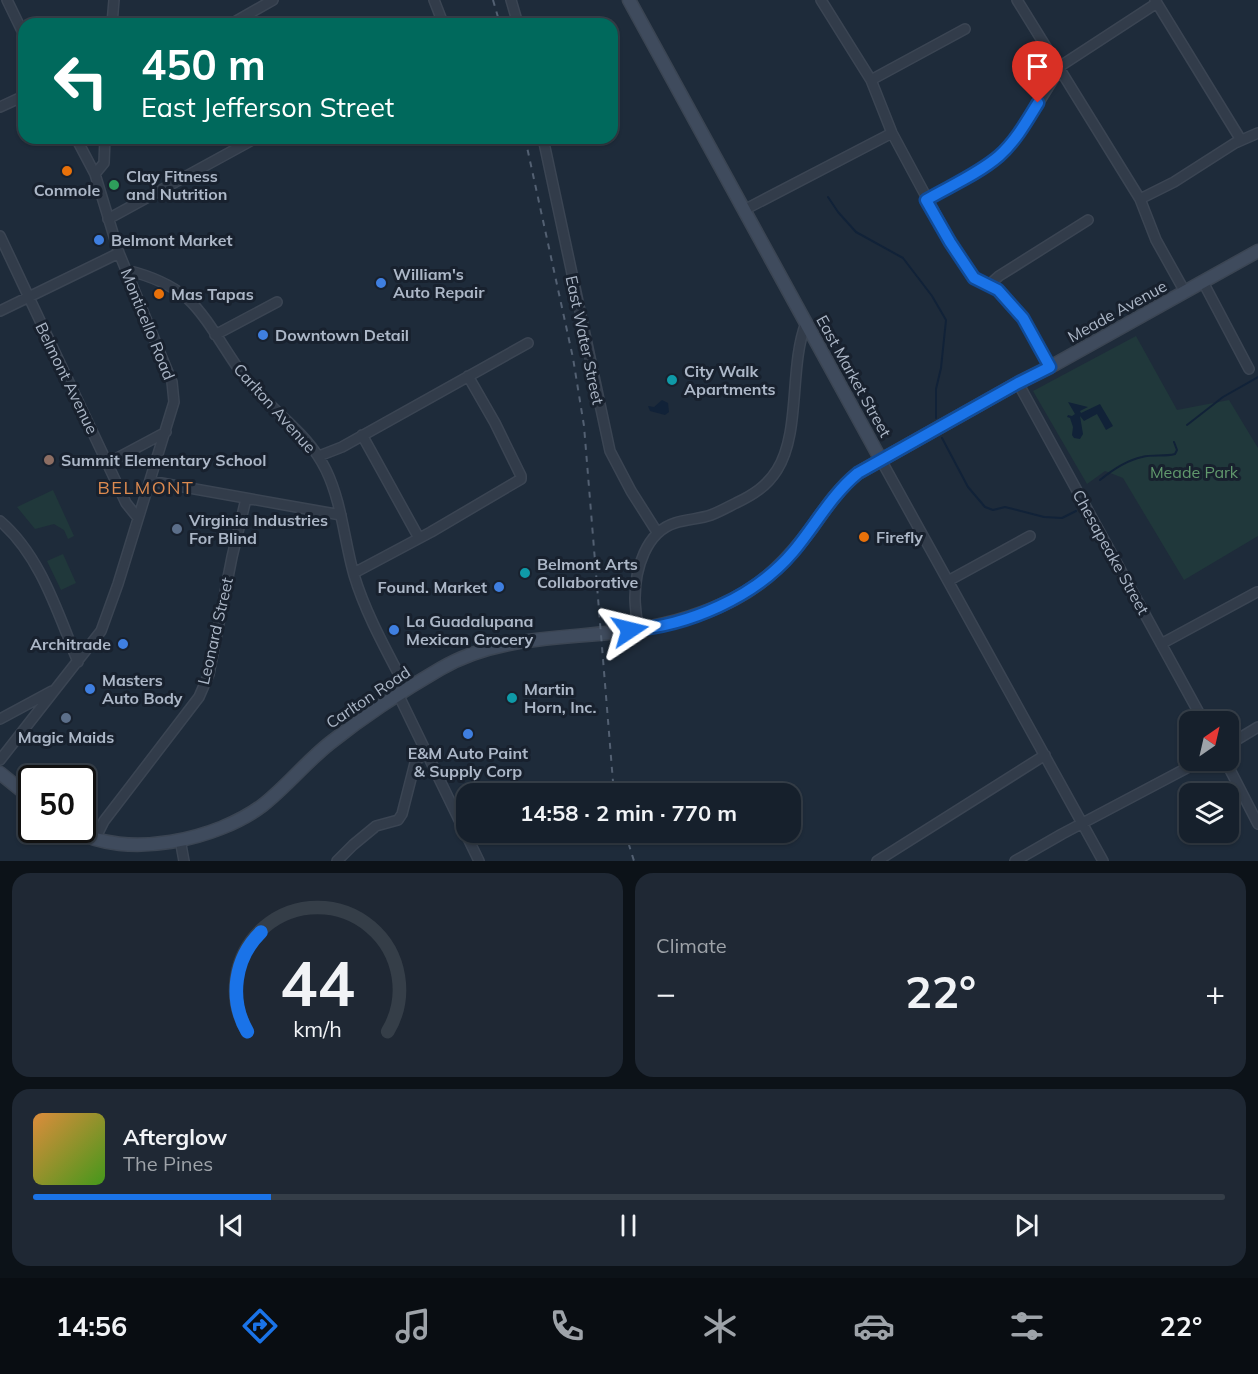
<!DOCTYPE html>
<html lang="en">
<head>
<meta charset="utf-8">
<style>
  body { margin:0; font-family:Mulish,sans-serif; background:#1f2834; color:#f1f3f6; height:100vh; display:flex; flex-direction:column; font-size:22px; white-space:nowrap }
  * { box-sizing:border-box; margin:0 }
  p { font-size:20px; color:#9ea3a9 }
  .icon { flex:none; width:33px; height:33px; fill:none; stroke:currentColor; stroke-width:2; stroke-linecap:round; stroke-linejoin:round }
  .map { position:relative; height:861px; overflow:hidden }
  .drawer { display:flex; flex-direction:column; gap:12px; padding:12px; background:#0c1218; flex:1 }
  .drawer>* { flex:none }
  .guide { position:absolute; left:18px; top:18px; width:600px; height:126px; border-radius:18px; box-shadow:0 2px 4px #0004,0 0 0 2px #353e48; background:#00695c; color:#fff; overflow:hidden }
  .needle { width:39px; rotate:34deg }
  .fabs { position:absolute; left:1179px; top:711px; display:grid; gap:12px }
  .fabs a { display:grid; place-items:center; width:60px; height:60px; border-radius:12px; background:#16202c; box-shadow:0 2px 4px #0004,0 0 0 2px #353e48; font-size:30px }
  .speed { position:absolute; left:18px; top:765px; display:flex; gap:12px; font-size:30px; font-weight:700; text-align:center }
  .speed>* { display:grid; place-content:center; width:78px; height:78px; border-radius:50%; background:#16202c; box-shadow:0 2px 4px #0004,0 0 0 2px #353e48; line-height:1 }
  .speed .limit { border:3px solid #111; border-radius:9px; background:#fff; color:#111 }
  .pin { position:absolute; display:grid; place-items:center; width:51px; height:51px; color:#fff; margin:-62px -26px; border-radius:50% 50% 50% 0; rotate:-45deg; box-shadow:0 0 6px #0007 }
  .pin .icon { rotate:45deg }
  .me { position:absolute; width:66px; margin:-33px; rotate:80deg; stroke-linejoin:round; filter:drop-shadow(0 0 4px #0008) }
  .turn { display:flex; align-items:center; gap:21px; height:126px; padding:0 24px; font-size:27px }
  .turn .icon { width:78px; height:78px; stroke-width:2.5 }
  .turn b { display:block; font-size:42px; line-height:51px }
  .big { font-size:45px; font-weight:700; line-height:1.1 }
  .drawer .widget { flex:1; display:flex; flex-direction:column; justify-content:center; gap:9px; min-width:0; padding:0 21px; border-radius:18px; background:#1f2834 }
  .drawer .dial { align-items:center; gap:0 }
  .dial svg { height:156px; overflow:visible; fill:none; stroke:#353e48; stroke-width:7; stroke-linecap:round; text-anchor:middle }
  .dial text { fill:#f1f3f6; stroke:none }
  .song { display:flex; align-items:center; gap:18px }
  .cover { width:72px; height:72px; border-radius:9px; background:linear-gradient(135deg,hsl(30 70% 55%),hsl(100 70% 35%)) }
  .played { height:6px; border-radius:3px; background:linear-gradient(90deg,#1a73e8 20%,#353e48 20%) }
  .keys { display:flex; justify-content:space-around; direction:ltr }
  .heat { display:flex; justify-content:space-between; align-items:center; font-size:33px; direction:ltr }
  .drawer .tiles { flex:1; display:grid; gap:12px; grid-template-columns:1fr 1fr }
  .widget:last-child { grid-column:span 2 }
  .trip { position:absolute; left:456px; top:783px; width:345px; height:60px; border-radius:18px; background:#16202c; box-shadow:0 2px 4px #0004,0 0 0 2px #353e48; font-weight:700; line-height:60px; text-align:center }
  .dock { display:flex; height:96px; justify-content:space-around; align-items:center; background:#090d12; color:#9ea3a9 }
  .dock .icon { width:42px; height:42px }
  .dock .current { color:#1a73e8 }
  .dock b { font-size:27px; color:#f1f3f6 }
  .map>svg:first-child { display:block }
</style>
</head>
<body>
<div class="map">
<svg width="1258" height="861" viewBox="0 0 1258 861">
  <rect width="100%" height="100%" fill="#1e2b3a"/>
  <path fill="#20383b" d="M1136,336L1177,410L1229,400L1258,448V536L1184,580L1123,478L1105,471L1087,484L1033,391Z
    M53,490L74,536L68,539L64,530L54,524L35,529L17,507Z
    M63,554L76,583L61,590L47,561Z"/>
  <path fill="#112238" d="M662,400L668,403L669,412L665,415L650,411L648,406L654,407Z
    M1068,402L1088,407L1080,411L1081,413L1100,404L1113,426L1106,430L1097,414L1084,421L1080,416L1083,434L1080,439L1074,438L1072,435L1073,427L1070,418L1067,417L1068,415L1072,416L1075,414Z"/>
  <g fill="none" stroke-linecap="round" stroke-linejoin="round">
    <path stroke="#112238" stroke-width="2" d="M828,197L838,212L856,232L903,258L932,296L946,320L941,368L936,389V418
      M1187,425L1223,397L1258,377
      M942,438L968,487L985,507L993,510L1005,507L1044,517L1062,518L1076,511
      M1100,480C1111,471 1128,460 1142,457C1153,454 1164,457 1175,454L1177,450L1174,442"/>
    <g stroke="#3b4553" stroke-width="12">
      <path id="minor" d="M7,0L24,35
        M434,0L441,18V24
        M511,0L518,24
        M821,0L871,80L892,133L950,241L974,278L997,290L1018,311L1031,331L1050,367
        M1017,0L1140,199L1156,240L1185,292
        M1155,0L1241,140
        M112,24L114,0
        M231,24L273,0
        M871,80L965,29
        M0,107L24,96
        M543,138L610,451L631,491L657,532
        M95,174L104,163L105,138
        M1140,199L1174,182L1235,143L1258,133
        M926,200L977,172L1000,156L1021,131L1062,65L1157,3
        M744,210L892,133
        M108,219L256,138
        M0,236L126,503L138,518
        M126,270C147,275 170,284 187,298C209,318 227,355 246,379C271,411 308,432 326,470C342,503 344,540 354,575C366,615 388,653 407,690
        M1203,282L1249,369
        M989,285L999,276L1088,220
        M0,311L119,253
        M215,335L277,302
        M1018,383L1204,722
        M362,435L419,538
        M319,456L342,447L528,343
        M881,460L1103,861
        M108,463L166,432
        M150,481L341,515
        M0,521C41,556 58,614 78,662
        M354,573L431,532L521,479V476L495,423L468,376
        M948,581L1030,536
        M638,630C637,619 635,608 635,598C635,569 646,532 675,523C687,519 700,519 711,515C719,512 728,507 736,503C753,495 767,486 777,470C801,432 789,366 806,323
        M1161,644L1257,592
        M399,696L479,861
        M0,719L52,691
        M1228,745L1258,727
        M0,760L101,631L118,584L174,402L172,382L119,253L95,174L76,138
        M1225,760L1258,824
        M95,839L104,821L199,697L209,674L232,557L246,499
        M180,839L184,861
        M337,861L353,845L376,826L398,820L402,814L415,763L419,758L427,754
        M877,861L1045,755
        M1015,861L1062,834L1202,760"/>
    </g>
    <g stroke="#3b4553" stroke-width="15">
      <path id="secondary" d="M629,0L881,460
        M0,773L32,799
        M74,830C126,860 217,840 263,805C287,786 306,762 330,743C364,716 402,691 440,669C500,633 572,640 639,629C672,624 705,614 734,599C767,582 789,558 811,529C825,509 838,489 858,473L1018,383L1050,367L1258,251"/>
    </g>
    <use href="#minor" stroke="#323c4a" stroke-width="9"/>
    <use href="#secondary" stroke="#3f4b5d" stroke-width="12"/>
    <path stroke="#536072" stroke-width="2" stroke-dasharray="6 6" stroke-linecap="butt" d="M493,0L500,24
      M525,138L573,358L584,426L614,794
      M625,832L634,861"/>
  </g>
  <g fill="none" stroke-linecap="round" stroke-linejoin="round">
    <g stroke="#114b97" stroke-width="15">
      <path id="route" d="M630,630C688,626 755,597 793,552C815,526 831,495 858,473L1018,383L1050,367L1023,318L998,290L974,278L950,242L926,200C950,186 978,174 999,156C1015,142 1027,121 1038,103"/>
    </g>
    <use href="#route" stroke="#1a73e8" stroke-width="10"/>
  </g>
  <g fill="#e8710a" stroke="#18212e" stroke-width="2">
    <circle cx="67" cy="171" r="6"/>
    <circle cx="159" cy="294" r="6"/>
    <circle cx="864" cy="537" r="6"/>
  </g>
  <circle fill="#2e9e5b" stroke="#18212e" stroke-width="2" cx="114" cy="185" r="6"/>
  <g fill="#3f7fe0" stroke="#18212e" stroke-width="2">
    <circle cx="99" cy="240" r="6"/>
    <circle cx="381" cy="283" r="6"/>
    <circle cx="263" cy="335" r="6"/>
    <circle cx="499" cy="587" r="6"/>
    <circle cx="394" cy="630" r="6"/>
    <circle cx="123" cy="644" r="6"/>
    <circle cx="90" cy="689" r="6"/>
    <circle cx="468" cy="734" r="6"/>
  </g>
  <g fill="#0f9aa8" stroke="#18212e" stroke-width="2">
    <circle cx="672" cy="380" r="6"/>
    <circle cx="525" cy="573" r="6"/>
    <circle cx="512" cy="698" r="6"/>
  </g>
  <circle fill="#8d6e63" stroke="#18212e" stroke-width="2" cx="49" cy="460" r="6"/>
  <g fill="#5c6f8a" stroke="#18212e" stroke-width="2">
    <circle cx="177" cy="529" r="6"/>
    <circle cx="66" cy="718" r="6"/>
  </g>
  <g text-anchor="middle" stroke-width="6" stroke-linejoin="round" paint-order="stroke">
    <g font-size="16" font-weight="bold" fill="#acb7c7" stroke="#18212e" text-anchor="start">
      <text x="126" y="182">Clay Fitness<tspan x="126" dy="18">and Nutrition</tspan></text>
      <text x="67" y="196" text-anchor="middle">Conmole</text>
      <text x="111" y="246">Belmont Market</text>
      <text x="393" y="280">William's<tspan x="393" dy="18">Auto Repair</tspan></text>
      <text x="171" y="300">Mas Tapas</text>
      <text x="275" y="341">Downtown Detail</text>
      <text x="684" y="377">City Walk<tspan x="684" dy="18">Apartments</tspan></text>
      <text x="61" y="466">Summit Elementary School</text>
      <text x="189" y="526">Virginia Industries<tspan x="189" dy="18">For Blind</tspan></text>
      <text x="876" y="543">Firefly</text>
      <text x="537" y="570">Belmont Arts<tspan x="537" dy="18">Collaborative</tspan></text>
      <text x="487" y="593" text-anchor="end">Found. Market</text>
      <text x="406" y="627">La Guadalupana<tspan x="406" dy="18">Mexican Grocery</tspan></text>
      <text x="111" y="650" text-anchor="end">Architrade</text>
      <text x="102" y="686">Masters<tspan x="102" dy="18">Auto Body</tspan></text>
      <text x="524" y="695">Martin<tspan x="524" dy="18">Horn, Inc.</tspan></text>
      <text x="66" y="743" text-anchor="middle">Magic Maids</text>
      <text x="468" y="759" text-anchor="middle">E&amp;M Auto Paint<tspan x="468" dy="18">&amp; Supply Corp</tspan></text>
    </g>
    <g font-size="16" fill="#acb7c7" stroke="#18212e">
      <text transform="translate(1117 311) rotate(-29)" y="6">Meade Avenue</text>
      <text transform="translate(148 324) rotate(68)" y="6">Monticello Road</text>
      <text transform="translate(585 340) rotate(78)" y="6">East Water Street</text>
      <text transform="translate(854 376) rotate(61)" y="6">East Market Street</text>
      <text transform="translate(67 378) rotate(64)" y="6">Belmont Avenue</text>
      <text transform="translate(275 408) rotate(48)" y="6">Carlton Avenue</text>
      <text transform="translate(1111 552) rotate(61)" y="6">Chesapeake Street</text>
      <text transform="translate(215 631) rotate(-77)" y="6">Leonard Street</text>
      <text transform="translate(368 697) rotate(-34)" y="6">Carlton Road</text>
    </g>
    <g font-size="16" fill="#61996d" stroke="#18212e">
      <text x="1194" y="478">Meade Park</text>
    </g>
    <g font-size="18" letter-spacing="1.5" fill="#de8b50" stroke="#18212e">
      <text x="146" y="494">BELMONT</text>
    </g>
  </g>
</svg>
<div class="fabs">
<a><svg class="needle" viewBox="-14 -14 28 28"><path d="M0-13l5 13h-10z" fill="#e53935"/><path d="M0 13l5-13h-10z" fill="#9ea3a9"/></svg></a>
<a><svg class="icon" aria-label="layers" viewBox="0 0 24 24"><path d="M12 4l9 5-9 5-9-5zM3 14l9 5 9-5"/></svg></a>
</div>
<div class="speed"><div class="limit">50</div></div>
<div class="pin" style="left:1038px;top:103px;background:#d93025"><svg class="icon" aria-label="arrive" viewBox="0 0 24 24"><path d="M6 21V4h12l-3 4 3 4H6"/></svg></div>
<svg class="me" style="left:630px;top:630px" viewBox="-20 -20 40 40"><path d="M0-17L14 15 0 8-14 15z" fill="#1a73e8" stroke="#fff" stroke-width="4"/></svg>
<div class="trip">14:58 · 2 min · 770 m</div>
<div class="guide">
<div class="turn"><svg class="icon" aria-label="left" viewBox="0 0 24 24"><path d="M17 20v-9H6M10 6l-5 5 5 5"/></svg><div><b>450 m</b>East Jefferson Street</div></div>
</div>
</div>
<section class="drawer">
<div class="tiles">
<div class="widget dial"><svg viewBox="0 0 100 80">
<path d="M14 69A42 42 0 1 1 86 69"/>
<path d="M14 69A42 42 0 0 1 21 18" stroke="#1a73e8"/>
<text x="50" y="56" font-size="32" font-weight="700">44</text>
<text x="50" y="72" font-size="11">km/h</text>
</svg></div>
<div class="widget"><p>Climate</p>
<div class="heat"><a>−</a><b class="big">22°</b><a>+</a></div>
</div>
<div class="widget">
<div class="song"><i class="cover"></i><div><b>Afterglow</b><p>The Pines</p></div></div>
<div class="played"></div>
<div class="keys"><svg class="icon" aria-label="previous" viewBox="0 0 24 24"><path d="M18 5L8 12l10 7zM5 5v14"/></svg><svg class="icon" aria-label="pause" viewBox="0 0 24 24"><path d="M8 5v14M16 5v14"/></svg><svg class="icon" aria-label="next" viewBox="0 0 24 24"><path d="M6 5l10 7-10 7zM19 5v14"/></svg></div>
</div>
</div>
</section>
<nav class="dock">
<b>14:56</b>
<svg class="icon current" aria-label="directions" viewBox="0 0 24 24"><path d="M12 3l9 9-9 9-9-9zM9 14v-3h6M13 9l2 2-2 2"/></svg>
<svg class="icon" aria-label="music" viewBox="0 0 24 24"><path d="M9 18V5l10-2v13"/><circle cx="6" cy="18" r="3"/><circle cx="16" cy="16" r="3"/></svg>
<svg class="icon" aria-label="phone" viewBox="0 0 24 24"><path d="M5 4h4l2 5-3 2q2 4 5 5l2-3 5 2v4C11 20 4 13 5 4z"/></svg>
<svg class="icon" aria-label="climate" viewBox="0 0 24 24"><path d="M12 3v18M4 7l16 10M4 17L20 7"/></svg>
<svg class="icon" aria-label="car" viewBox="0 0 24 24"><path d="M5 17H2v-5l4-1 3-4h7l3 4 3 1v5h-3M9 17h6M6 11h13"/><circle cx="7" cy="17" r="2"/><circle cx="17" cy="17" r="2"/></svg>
<svg class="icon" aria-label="filters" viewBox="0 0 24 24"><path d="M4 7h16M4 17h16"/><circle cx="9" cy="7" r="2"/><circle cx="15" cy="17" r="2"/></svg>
<b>22°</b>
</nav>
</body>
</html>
